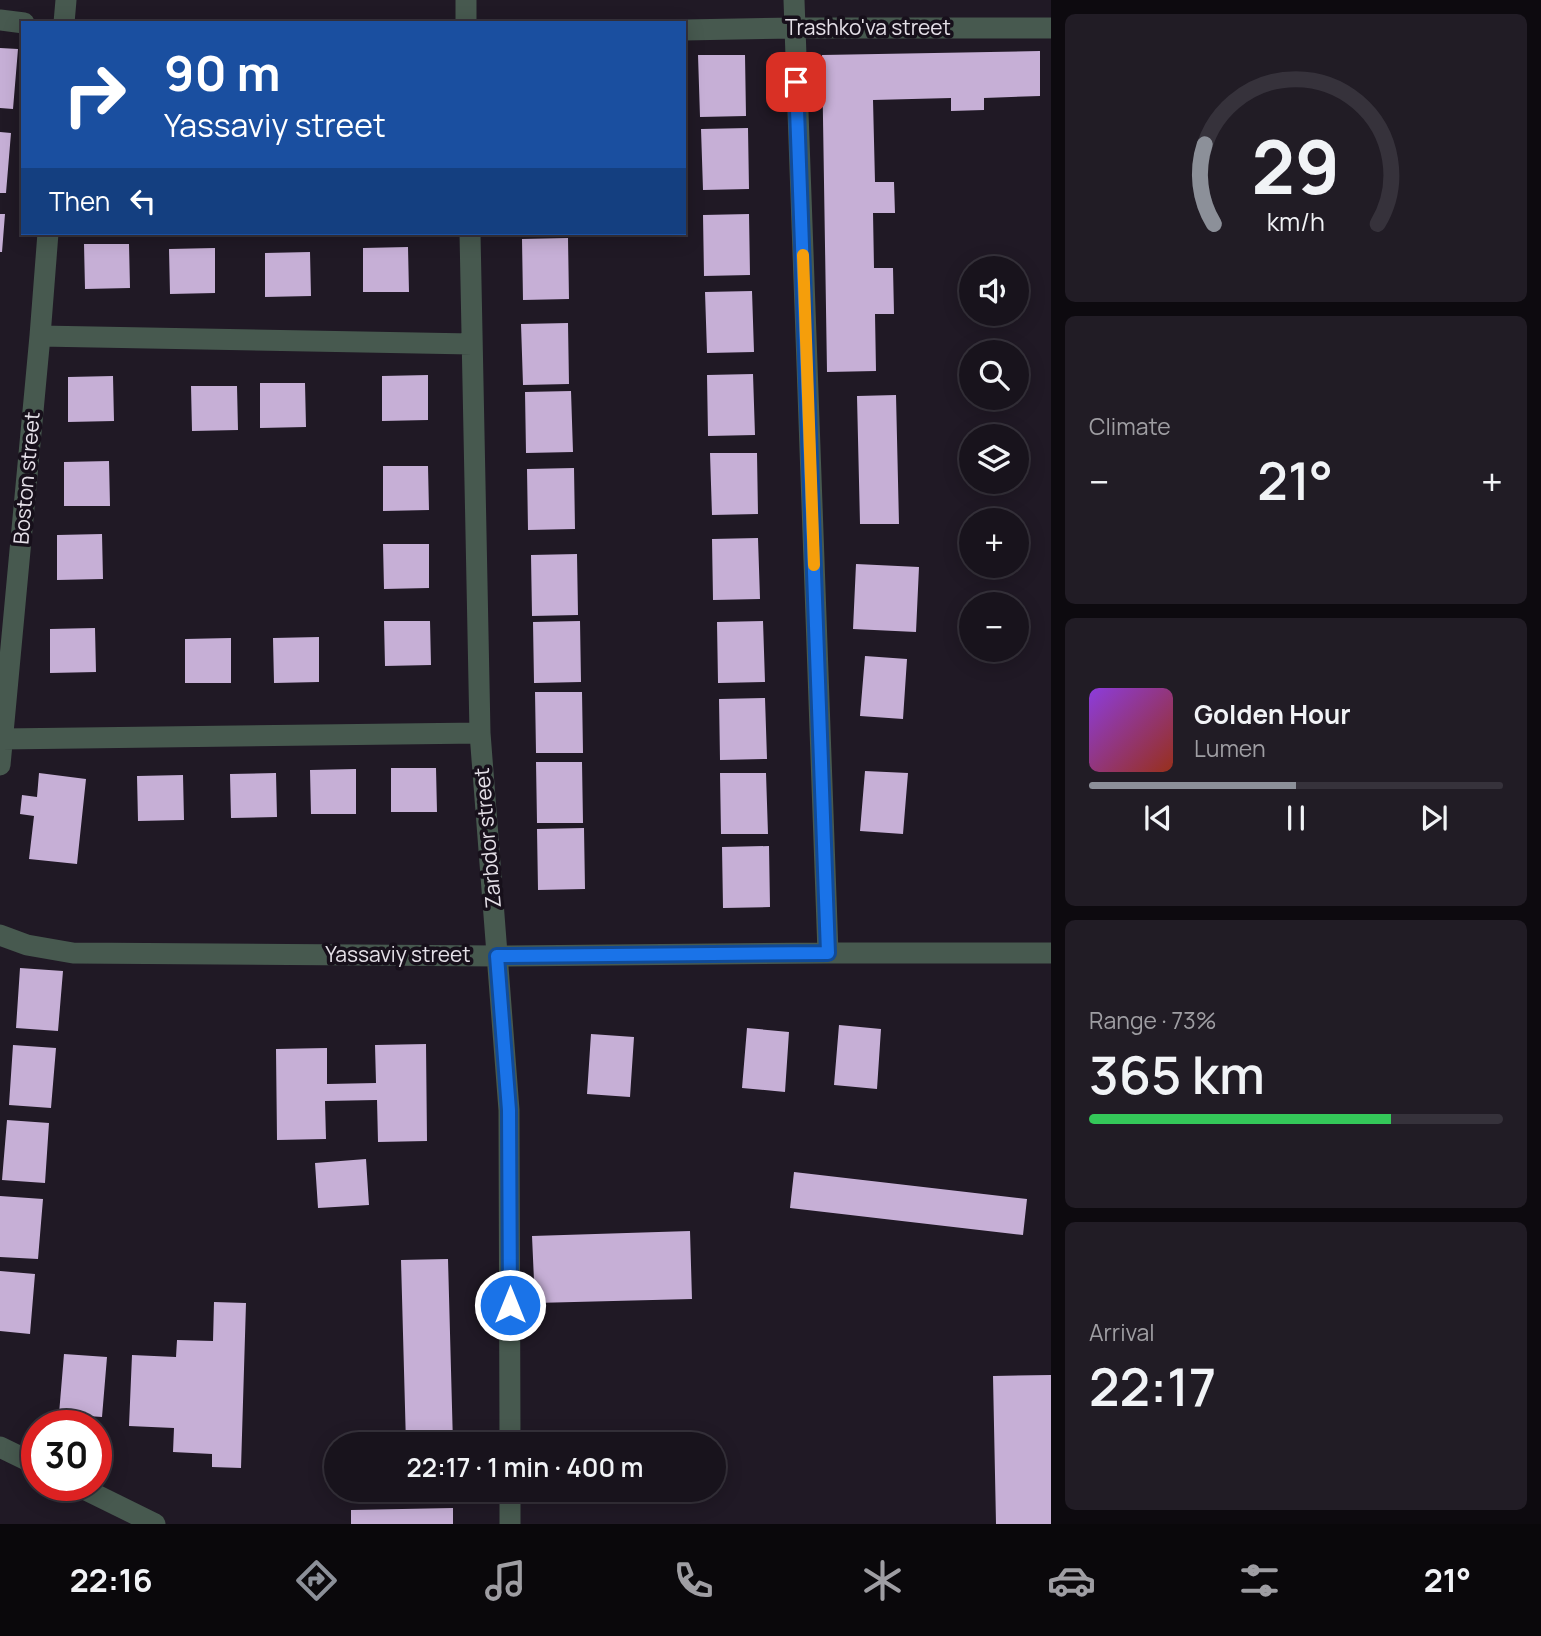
<!DOCTYPE html>
<html lang="en">
<head>
<meta charset="utf-8">
<style>
  body { margin:0; font-family:Manrope,sans-serif; background:#211c25; color:#f1f3f6; height:100vh; display:flex; flex-direction:column; font-size:26px; white-space:nowrap }
  * { box-sizing:border-box; margin:0 }
  p { font-size:23px; color:#9f9ea3 }
  .icon { flex:none; width:38px; height:38px; fill:none; stroke:currentColor; stroke-width:2; stroke-linecap:round; stroke-linejoin:round }
  .map { position:relative; flex:1; overflow:hidden }
  .side { display:flex; flex-direction:column; gap:14px; padding:14px; background:#0d0a0f; width:490px }
  .side>* { flex:none }
  .guide { position:absolute; left:21px; top:21px; width:665px; height:214px; border-radius:0px; box-shadow:0 4px 18px #0003,0 0 0 2px #36323b; background:#1a4fa0; color:#fff; overflow:hidden }
  .fabs { position:absolute; left:959px; top:256px; display:grid; gap:14px }
  .fabs a { display:grid; place-items:center; width:70px; height:70px; border-radius:50%; background:#18131c; box-shadow:0 4px 18px #0003,0 0 0 2px #36323b; font-size:35px }
  .speed { position:absolute; left:21px; top:1410px; display:flex; gap:14px; font-size:35px; font-weight:700; text-align:center }
  .speed>* { display:grid; place-content:center; width:91px; height:91px; border-radius:50%; background:#18131c; box-shadow:0 4px 18px #0003,0 0 0 2px #36323b; line-height:1 }
  .speed .limit { border:10px solid #d22; background:#fff; color:#111 }
  .pin { position:absolute; display:grid; place-items:center; width:60px; height:60px; color:#fff; margin:-30px; border-radius:14px; box-shadow:0 4px 10px #0006 }
  .me { position:absolute; width:77px; margin:-38px; rotate:0deg; stroke-linejoin:round; filter:drop-shadow(0 0 5px #0008) }
  .turn { display:flex; align-items:center; gap:24px; height:147px; padding:0 28px; font-size:32px }
  .turn .icon { width:91px; height:91px; stroke-width:2.5 }
  .turn b { display:block; font-size:49px; line-height:60px }
  .then { display:flex; align-items:center; height:66px; padding:0 28px; background:#0003; gap:14px; font-size:26px }
  .big { font-size:52px; font-weight:600; line-height:1.1 }
  .side .tile { flex:1; display:flex; flex-direction:column; justify-content:center; gap:10px; min-width:0; padding:0 24px; border-radius:10px; background:#211c25 }
  .side .dial { align-items:center; gap:0 }
  .dial svg { height:182px; overflow:visible; fill:none; stroke:#36323b; stroke-width:7; stroke-linecap:round; text-anchor:middle }
  .dial text { fill:#f1f3f6; stroke:none }
  .song { display:flex; align-items:center; gap:21px }
  .cover { width:84px; height:84px; border-radius:10px; background:linear-gradient(135deg,hsl(270 70% 55%),hsl(10 70% 35%)) }
  .played { height:7px; border-radius:4px; background:linear-gradient(90deg,#8c9099 50%,#36323b 50%) }
  .keys { display:flex; justify-content:space-around; direction:ltr }
  .heat { display:flex; justify-content:space-between; align-items:center; font-size:38px; direction:ltr }
  .charge { height:10px; border-radius:5px; background:linear-gradient(90deg,#34c759 73%,#36323b 0) }
  .trip { position:absolute; left:324px; top:1432px; width:402px; height:70px; border-radius:35px; background:#18131c; box-shadow:0 4px 18px #0003,0 0 0 2px #36323b; font-weight:600; line-height:70px; text-align:center }
  .tabs { display:flex; height:112px; justify-content:space-around; align-items:center; background:#0a080b; color:#9f9ea3 }
  .tabs .icon { width:49px; height:49px }
  .tabs .selected { color:#8c9099 }
  .tabs b { font-size:32px; color:#f1f3f6 }
  main { display:flex; flex:1; min-height:0 }
  .map>svg:first-child { display:block }
</style>
</head>
<body>
<main>
<div class="map">
<svg width="1051" height="1524" viewBox="0 0 1051 1524">
  <rect width="100%" height="100%" fill="#201925"/>
  <path fill="#c6afd6" d="M0,48L18,49L13,109L0,108Z
    M1040,51V96L984,98V110L951,111V98L873,100L875,182H894L895,213H873L874,268H893L894,314H875L876,371L827,372L822,55Z
    M698,55H745L746,116L700,117Z
    M748,128L749,189L703,190L701,129Z
    M0,132L11,133L6,193H0Z
    M0,214H5L2,252H0Z
    M749,214L750,275L704,276L703,215Z
    M568,238L569,299L523,300L522,239Z
    M84,244H129L130,288L85,289Z
    M408,247L409,292H363V248Z
    M215,248V293L170,294L169,249Z
    M310,252L311,296L265,297V253Z
    M752,291L754,352L707,353L705,292Z
    M568,323L569,384L523,385L521,324Z
    M753,374L755,435L708,436L707,375Z
    M428,375V420L382,421V376Z
    M113,376L114,421L68,422V377Z
    M260,383H305L306,427L260,428Z
    M191,386H237L238,430L192,431Z
    M571,391L573,452L526,453L525,392Z
    M896,395L899,524H860L857,396Z
    M710,453H757L758,514L712,515Z
    M109,461L110,506H64V462Z
    M383,466H428L429,510L383,511Z
    M574,468L575,529L528,530L527,469Z
    M102,534L103,579L57,580V535Z
    M758,538L760,599L713,600L712,539Z
    M383,544H429V588L384,589Z
    M577,554L578,615L532,616L531,555Z
    M856,564L919,567L916,632L853,629Z
    M384,621H430L431,665L385,666Z
    M580,621L581,682L534,683L533,622Z
    M763,621L765,682L718,683L717,622Z
    M95,628L96,672L50,673V629Z
    M319,637V682L274,683L273,638Z
    M231,638V683H185V639Z
    M865,656L907,659L903,719L860,716Z
    M535,692H582L583,753H536Z
    M765,698L767,759L720,760L719,699Z
    M536,762H582L583,823H537Z
    M391,768H436L437,812H391Z
    M356,769V814H311L310,770Z
    M865,771L908,773L903,834L860,831Z
    M39,773L86,779L77,864L29,859L34,816L20,814L22,795L37,797Z
    M276,773L277,817L231,818L230,774Z
    M720,773H766L768,834H721Z
    M183,775L184,820L138,821L137,776Z
    M584,828L585,889L538,890L537,829Z
    M769,846L770,907L723,908L722,847Z
    M20,968L63,971L58,1031L16,1028Z
    M839,1025L881,1029L877,1089L834,1085Z
    M747,1028L789,1032L785,1092L742,1088Z
    M591,1034L634,1037L630,1097L587,1094Z
    M426,1044L427,1141L378,1142L377,1100L325,1101L326,1139L277,1140L276,1049L327,1048V1084L376,1083L375,1045Z
    M13,1045L56,1048L51,1108L9,1105Z
    M7,1120L49,1123L45,1183L2,1180Z
    M366,1159L369,1205L318,1208L315,1163Z
    M794,1172L1027,1199L1023,1235L790,1208Z
    M0,1196L43,1199L38,1259L0,1257Z
    M690,1231L692,1299L535,1303L532,1236Z
    M448,1259L453,1444H406L401,1260Z
    M0,1271L35,1274L30,1334L0,1331Z
    M214,1302L246,1303L241,1468L212,1467V1454L173,1452L174,1428L129,1426L132,1355L176,1357L177,1340L213,1341Z
    M64,1354L107,1357L102,1417L59,1414Z
    M1051,1375V1524H996L993,1376Z
    M453,1508V1524H351V1510Z"/>
  <g fill="none" stroke-linecap="round" stroke-linejoin="round">
    <path stroke="#47594f" stroke-width="21" d="M466,0V23
      M794,0L828,953
      M0,20L24,23
      M64,23L66,0
      M684,30L795,28H1051
      M470,233L480,733L509,1110L510,1444
      M40,336L472,344
      M2,739L480,733
      M0,765L40,336L48,233
      M0,935L27,945L73,953L497,956L828,953H1051
      M0,1447L37,1465
      M78,1486L155,1524
      M510,1489V1524"/>
  </g>
  <g fill="none" stroke-linecap="round" stroke-linejoin="round">
    <g stroke="#114b97" stroke-width="18">
      <path id="route" d="M510,1305L509,1110L497,956L828,953L796,82"/>
    </g>
    <use href="#route" stroke="#1a73e8" stroke-width="12"/>
    <path stroke="#f59e0b" stroke-width="12" d="M803,255L814,565"/>
  </g>
  <g text-anchor="middle" stroke-width="7" stroke-linejoin="round" paint-order="stroke">
    <g font-size="21" fill="#e5e0e8" stroke="#17101b">
      <text x="868" y="35">Trashko'va street</text>
      <text transform="translate(27 478) rotate(-85)" y="7">Boston street</text>
      <text transform="translate(488 838) rotate(-95)" y="7">Zarbdor street</text>
      <text x="398" y="962">Yassaviy street</text>
    </g>
  </g>
</svg>
<div class="fabs">
<a><svg class="icon" aria-label="sound" viewBox="0 0 24 24"><path d="M4 9h4l5-4v14l-5-4H4zM17 9q2 3 0 6"/></svg></a>
<a><svg class="icon" aria-label="search" viewBox="0 0 24 24"><circle cx="10" cy="10" r="6"/><path d="M15 15l6 6"/></svg></a>
<a><svg class="icon" aria-label="layers" viewBox="0 0 24 24"><path d="M12 4l9 5-9 5-9-5zM3 14l9 5 9-5"/></svg></a>
<a>+</a>
<a>−</a>
</div>
<div class="speed"><div class="limit">30</div></div>
<div class="pin" style="left:796px;top:82px;background:#d93025"><svg class="icon" aria-label="arrive" viewBox="0 0 24 24"><path d="M6 21V4h12l-3 4 3 4H6"/></svg></div>
<svg class="me" style="left:510px;top:1305px" viewBox="-20 -20 40 40"><circle r="17" fill="#1a73e8" stroke="#fff" stroke-width="3"/><path d="M0-11L8 9 0 5-8 9z" fill="#fff"/></svg>
<div class="trip">22:17 · 1 min · 400 m</div>
<div class="guide">
<div class="turn"><svg class="icon" aria-label="right" viewBox="0 0 24 24"><path d="M7 20v-9h11M14 6l5 5-5 5"/></svg><div><b>90 m</b>Yassaviy street</div></div>
<div class="then">Then<svg class="icon" aria-label="left" viewBox="0 0 24 24"><path d="M17 20v-9H6M10 6l-5 5 5 5"/></svg></div>
</div>
</div>
<section class="side">
<div class="tile dial"><svg viewBox="0 0 100 80">
<path d="M14 69A42 42 0 1 1 86 69"/>
<path d="M14 69A42 42 0 0 1 10 34" stroke="#8c9099"/>
<text x="50" y="56" font-size="32" font-weight="700">29</text>
<text x="50" y="72" font-size="11">km/h</text>
</svg></div>
<div class="tile"><p>Climate</p>
<div class="heat"><a>−</a><b class="big">21°</b><a>+</a></div>
</div>
<div class="tile">
<div class="song"><i class="cover"></i><div><b>Golden Hour</b><p>Lumen</p></div></div>
<div class="played"></div>
<div class="keys"><svg class="icon" aria-label="previous" viewBox="0 0 24 24"><path d="M18 5L8 12l10 7zM5 5v14"/></svg><svg class="icon" aria-label="pause" viewBox="0 0 24 24"><path d="M8 5v14M16 5v14"/></svg><svg class="icon" aria-label="next" viewBox="0 0 24 24"><path d="M6 5l10 7-10 7zM19 5v14"/></svg></div>
</div>
<div class="tile"><p>Range · 73%</p><b class="big">365 km</b><div class="charge"></div></div>
<div class="tile"><p>Arrival</p><b class="big">22:17</b></div>
</section>
</main>
<nav class="tabs">
<b>22:16</b>
<svg class="icon selected" aria-label="directions" viewBox="0 0 24 24"><path d="M12 3l9 9-9 9-9-9zM9 14v-3h6M13 9l2 2-2 2"/></svg>
<svg class="icon" aria-label="music" viewBox="0 0 24 24"><path d="M9 18V5l10-2v13"/><circle cx="6" cy="18" r="3"/><circle cx="16" cy="16" r="3"/></svg>
<svg class="icon" aria-label="phone" viewBox="0 0 24 24"><path d="M5 4h4l2 5-3 2q2 4 5 5l2-3 5 2v4C11 20 4 13 5 4z"/></svg>
<svg class="icon" aria-label="climate" viewBox="0 0 24 24"><path d="M12 3v18M4 7l16 10M4 17L20 7"/></svg>
<svg class="icon" aria-label="car" viewBox="0 0 24 24"><path d="M5 17H2v-5l4-1 3-4h7l3 4 3 1v5h-3M9 17h6M6 11h13"/><circle cx="7" cy="17" r="2"/><circle cx="17" cy="17" r="2"/></svg>
<svg class="icon" aria-label="filters" viewBox="0 0 24 24"><path d="M4 7h16M4 17h16"/><circle cx="9" cy="7" r="2"/><circle cx="15" cy="17" r="2"/></svg>
<b>21°</b>
</nav>
</body>
</html>
